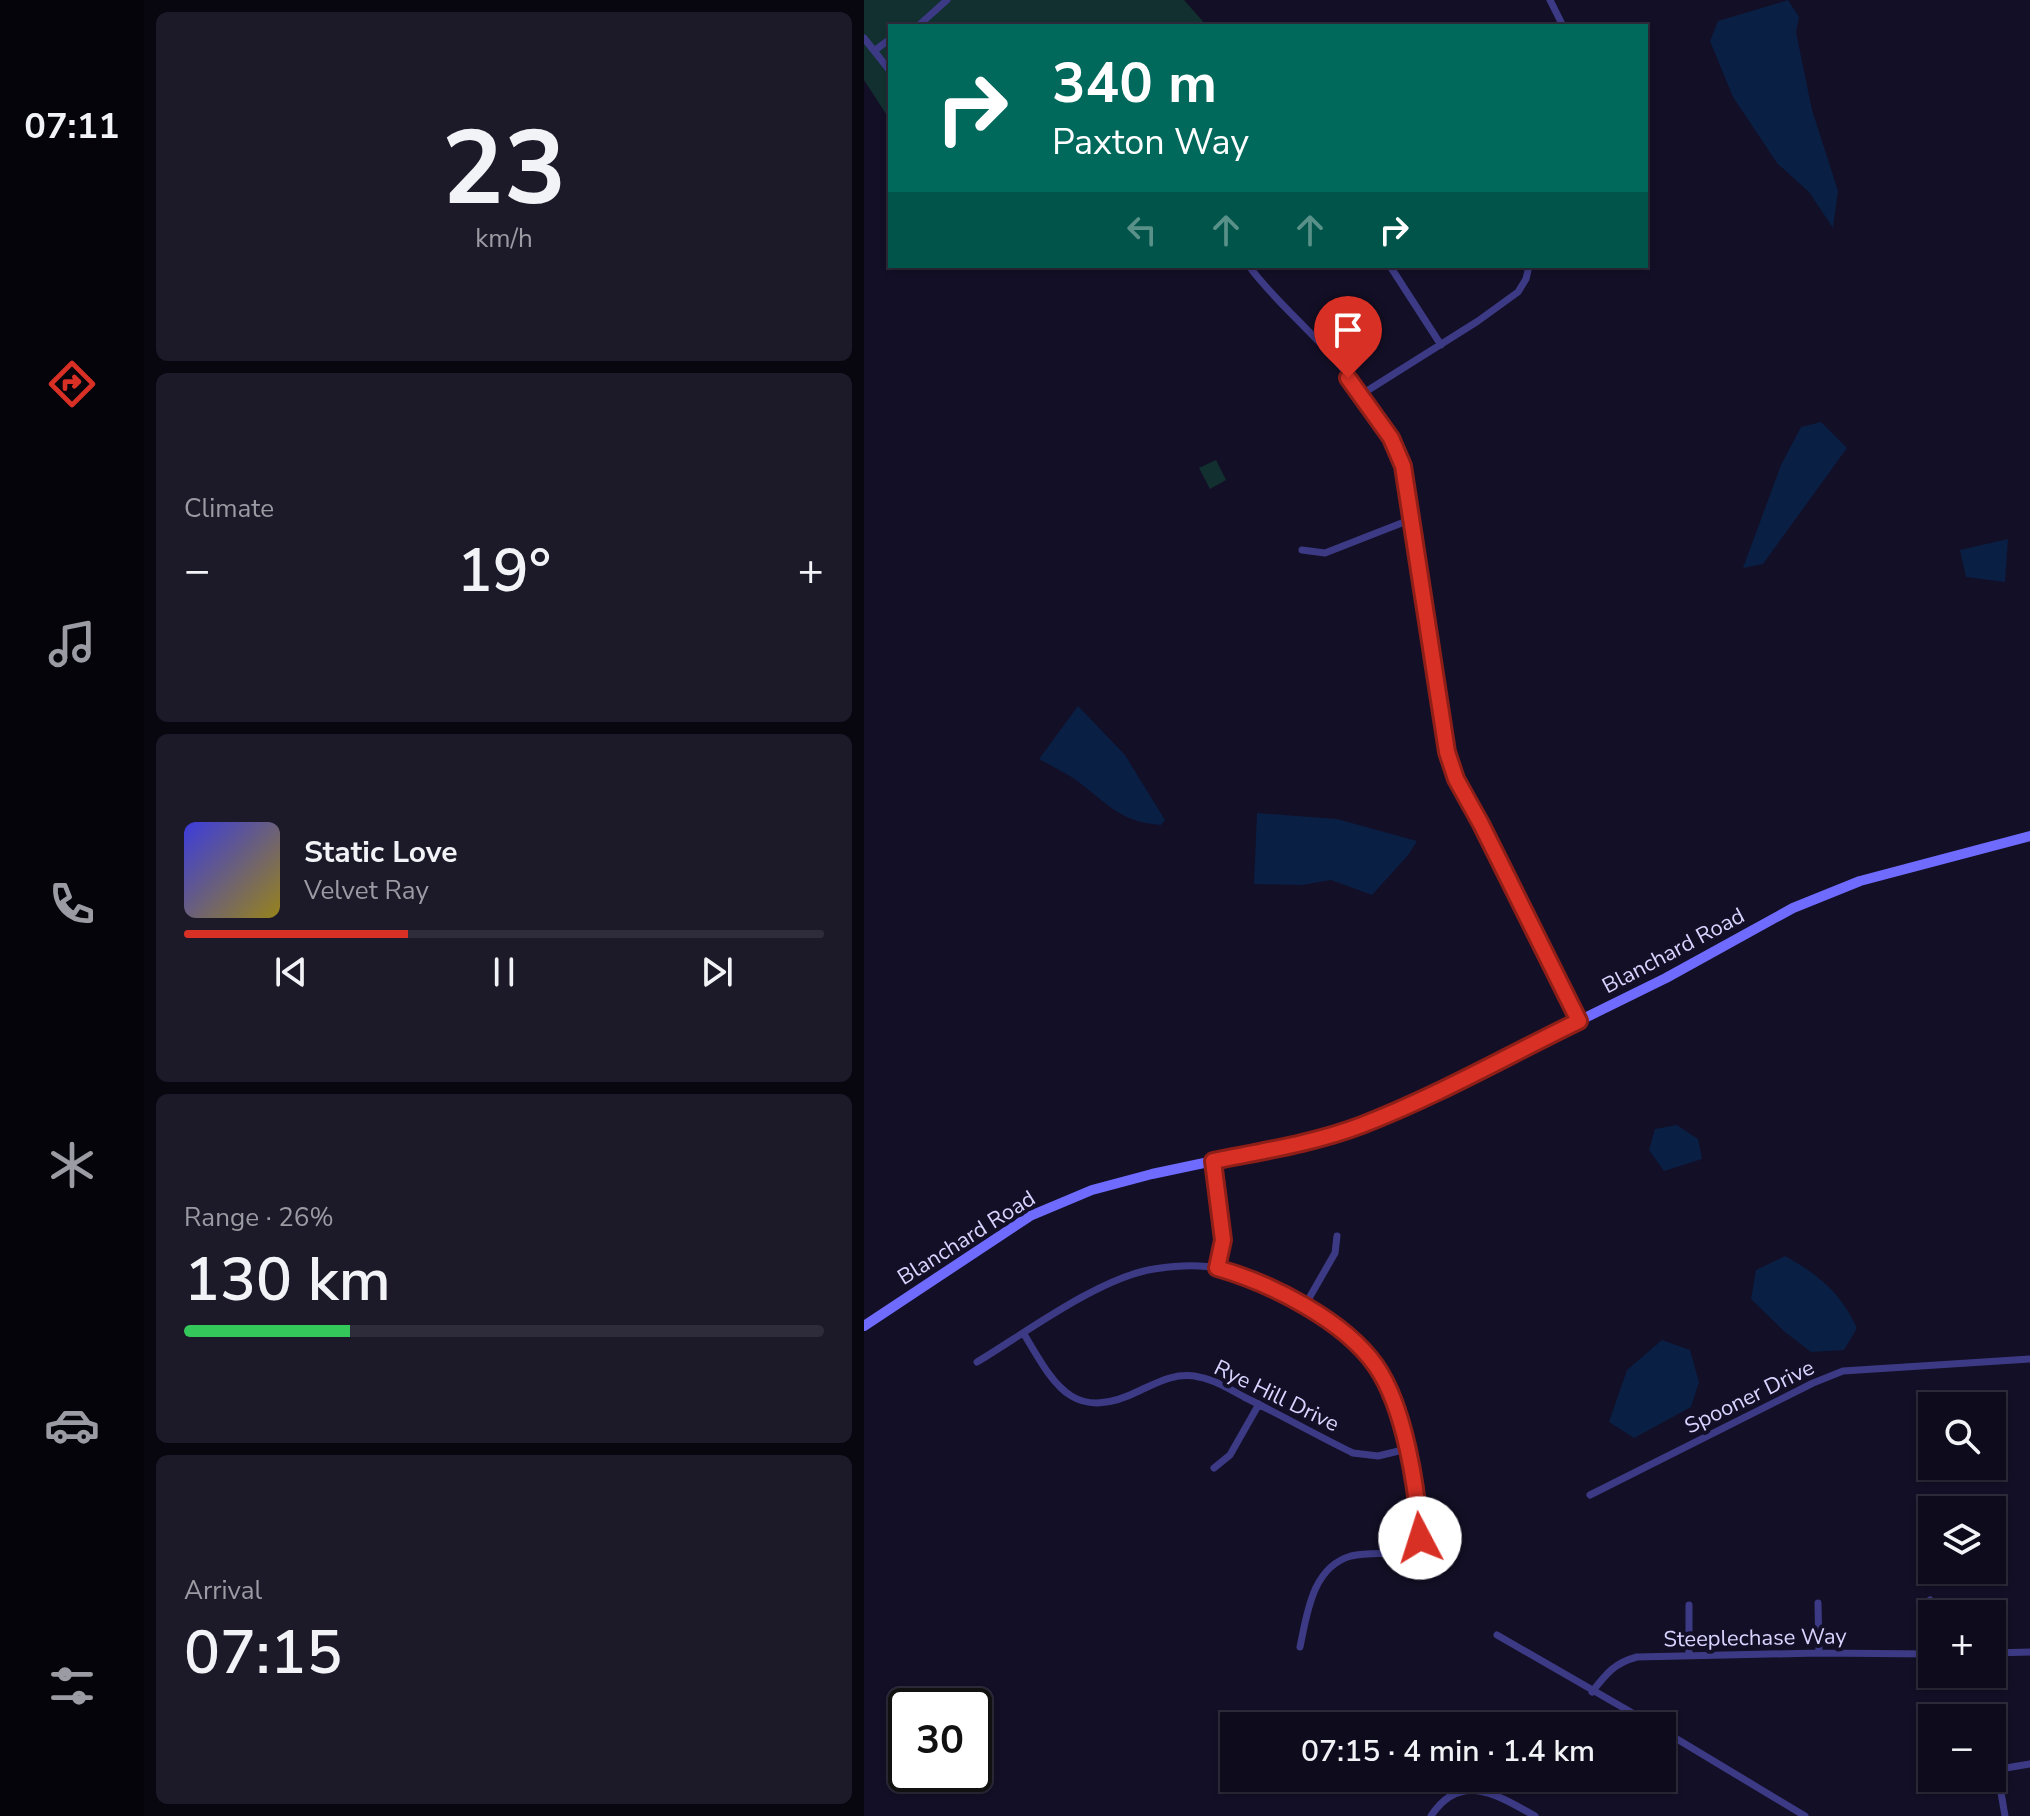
<!DOCTYPE html>
<html lang="en">
<head>
<meta charset="utf-8">
<style>
  body { margin:0; font-family:"Nunito Sans",sans-serif; background:#1c1929; color:#f1f3f6; height:100vh; display:flex; flex-direction:column; font-size:30px; white-space:nowrap }
  * { box-sizing:border-box; margin:0 }
  p { font-size:26px; color:#9b9ba3 }
  .icon { flex:none; width:44px; height:44px; fill:none; stroke:currentColor; stroke-width:2; stroke-linecap:round; stroke-linejoin:round }
  .map { position:relative; flex:1; overflow:hidden }
  .details { display:flex; flex-direction:column; gap:12px; padding:12px; background:#08060f; width:720px }
  .details>* { flex:none }
  .top-card { position:absolute; left:24px; top:24px; width:760px; height:244px; border-radius:0px; box-shadow:0 2px 6px #0004,0 0 0 2px #2e2b3b; background:#00695c; color:#fff; overflow:hidden }
  .fabs { position:absolute; left:1054px; top:1392px; display:grid; gap:16px }
  .fabs a { display:grid; place-items:center; width:88px; height:88px; border-radius:0px; background:#0e0b1c; box-shadow:0 2px 6px #0004,0 0 0 2px #2e2b3b; font-size:40px }
  .speed { position:absolute; left:24px; top:1688px; display:flex; gap:16px; font-size:40px; font-weight:700; text-align:center }
  .speed>* { display:grid; place-content:center; width:104px; height:104px; border-radius:50%; background:#0e0b1c; box-shadow:0 2px 6px #0004,0 0 0 2px #2e2b3b; line-height:1 }
  .speed .limit { border:4px solid #111; border-radius:12px; background:#fff; color:#111 }
  .pin { position:absolute; display:grid; place-items:center; width:68px; height:68px; color:#fff; margin:-82px -34px; border-radius:50% 50% 50% 0; rotate:-45deg; box-shadow:0 0 8px #0007 }
  .pin .icon { rotate:45deg }
  .me { position:absolute; width:88px; margin:-44px; rotate:355deg; stroke-linejoin:round; filter:drop-shadow(0 0 6px #0008) }
  .turn { display:flex; align-items:center; gap:28px; height:168px; padding:0 32px; font-size:36px }
  .turn .icon { width:104px; height:104px; stroke-width:2.5 }
  .turn b { display:block; font-size:56px; line-height:68px }
  .lanes { display:flex; align-items:center; height:76px; padding:0 32px; background:#0003; justify-content:center; gap:40px; direction:ltr }
  .lanes .off { opacity:.35 }
  .big { font-size:60px; font-weight:600; line-height:1.1 }
  .details .card { flex:1; display:flex; flex-direction:column; justify-content:center; gap:12px; min-width:0; padding:0 28px; border-radius:12px; background:#1c1929 }
  .details .dial { align-items:center; gap:0 }
  .dial b { font-size:104px; line-height:1 }
  .song { display:flex; align-items:center; gap:24px }
  .cover { width:96px; height:96px; border-radius:12px; background:linear-gradient(135deg,hsl(240 70% 55%),hsl(50 70% 35%)) }
  .played { height:8px; border-radius:4px; background:linear-gradient(90deg,#d93025 35%,#2e2b3b 35%) }
  .keys { display:flex; justify-content:space-around; direction:ltr }
  .heat { display:flex; justify-content:space-between; align-items:center; font-size:44px; direction:ltr }
  .charge { height:12px; border-radius:6px; background:linear-gradient(90deg,#34c759 26%,#2e2b3b 0) }
  .trip { position:absolute; left:356px; top:1712px; width:456px; height:80px; border-radius:0px; background:#0e0b1c; box-shadow:0 2px 6px #0004,0 0 0 2px #2e2b3b; font-weight:600; line-height:80px; text-align:center }
  main { display:flex; flex:1; min-height:0 }
  .tabs { display:flex; flex-direction:column; width:144px; justify-content:space-around; align-items:center; background:#06040b; color:#9b9ba3 }
  .tabs .icon { width:56px; height:56px }
  .tabs .on { color:#d93025 }
  .tabs b { font-size:36px; color:#f1f3f6 }
  .map>svg:first-child { display:block }
</style>
</head>
<body>
<main>
<nav class="tabs">
<b>07:11</b>
<svg class="icon on" aria-label="directions" viewBox="0 0 24 24"><path d="M12 3l9 9-9 9-9-9zM9 14v-3h6M13 9l2 2-2 2"/></svg>
<svg class="icon" aria-label="music" viewBox="0 0 24 24"><path d="M9 18V5l10-2v13"/><circle cx="6" cy="18" r="3"/><circle cx="16" cy="16" r="3"/></svg>
<svg class="icon" aria-label="phone" viewBox="0 0 24 24"><path d="M5 4h4l2 5-3 2q2 4 5 5l2-3 5 2v4C11 20 4 13 5 4z"/></svg>
<svg class="icon" aria-label="climate" viewBox="0 0 24 24"><path d="M12 3v18M4 7l16 10M4 17L20 7"/></svg>
<svg class="icon" aria-label="car" viewBox="0 0 24 24"><path d="M5 17H2v-5l4-1 3-4h7l3 4 3 1v5h-3M9 17h6M6 11h13"/><circle cx="7" cy="17" r="2"/><circle cx="17" cy="17" r="2"/></svg>
<svg class="icon" aria-label="filters" viewBox="0 0 24 24"><path d="M4 7h16M4 17h16"/><circle cx="9" cy="7" r="2"/><circle cx="15" cy="17" r="2"/></svg>
</nav>
<section class="details">
<div class="card dial"><b>23</b><p>km/h</p></div>
<div class="card"><p>Climate</p>
<div class="heat"><a>−</a><b class="big">19°</b><a>+</a></div>
</div>
<div class="card">
<div class="song"><i class="cover"></i><div><b>Static Love</b><p>Velvet Ray</p></div></div>
<div class="played"></div>
<div class="keys"><svg class="icon" aria-label="previous" viewBox="0 0 24 24"><path d="M18 5L8 12l10 7zM5 5v14"/></svg><svg class="icon" aria-label="pause" viewBox="0 0 24 24"><path d="M8 5v14M16 5v14"/></svg><svg class="icon" aria-label="next" viewBox="0 0 24 24"><path d="M6 5l10 7-10 7zM19 5v14"/></svg></div>
</div>
<div class="card"><p>Range · 26%</p><b class="big">130 km</b><div class="charge"></div></div>
<div class="card"><p>Arrival</p><b class="big">07:15</b></div>
</section>
<div class="map">
<svg width="1166" height="1816" viewBox="0 0 1166 1816">
  <rect width="100%" height="100%" fill="#130f26"/>
  <path fill="#12302f" d="M0,0H320L343,26H26V120L0,80Z
    M352,460L362,480L346,489L335,468Z"/>
  <path fill="#0a1f44" d="M924,0L935,17L932,32L948,110L974,191L969,228L945,192L913,163L869,97L846,41L854,21Z
    M957,422L983,448L899,564L879,568L917,465L937,427Z
    M1144,539L1141,582L1102,577L1096,550Z
    M214,706L261,755L301,820L297,825C253,822 241,800 209,778C198,771 186,765 175,759Z
    M393,813L473,819L553,841L545,854L508,895L467,880L438,885L390,884Z
    M813,1125L834,1139L838,1159L800,1171L785,1150L791,1129Z
    M921,1256C955,1275 976,1292 993,1328L980,1350L947,1352L921,1332L887,1299L892,1270Z
    M798,1340L826,1350L835,1382L827,1407L770,1438L745,1422L763,1370Z"/>
  <g fill="none" stroke-linecap="round" stroke-linejoin="round">
    <path stroke="#3d3a85" stroke-width="7" d="M686,0L699,26
      M54,26L83,0
      M0,38L26,71
      M10,51L26,39
      M385,266C406,295 432,317 456,343C498,387 532,436 545,496L583,752L592,779L617,824L715,1021
      M526,266L577,345
      M498,394L614,321L654,292L662,279L665,266
      M438,550L461,553L548,519
      M349,1161L359,1240L353,1268
      M440,1307L471,1253L473,1236
      M160,1334C191,1386 209,1424 277,1390C296,1381 313,1372 335,1377C351,1380 366,1389 380,1397C417,1415 452,1435 489,1453L514,1456L543,1449
      M113,1362C160,1334 236,1277 290,1269C310,1266 337,1264 356,1269C402,1279 488,1327 513,1368C536,1405 546,1453 552,1496C555,1515 562,1539 544,1552C526,1555 504,1552 487,1556C448,1567 443,1614 436,1647
      M350,1468L366,1455L395,1404
      M726,1495L949,1383L979,1371L1166,1359
      M1066,1600L1073,1614
      M954,1603L955,1653
      M633,1635L791,1726
      M1128,1653L1166,1652
      M825,1656V1605
      M728,1692C742,1674 750,1663 773,1657L955,1653L1068,1654
      M798,1730L941,1816
      M1133,1769L1141,1816
      M1130,1770L1166,1764
      M567,1816C597,1770 635,1796 671,1816"/>
    <path stroke="#6f6bff" stroke-width="10" d="M0,1326L166,1216L228,1190L288,1174L449,1140L497,1125L544,1105L802,978L929,908L996,881L1166,836"/>
  </g>
  <g fill="none" stroke-linecap="round" stroke-linejoin="round">
    <g stroke="#8d1f18" stroke-width="20">
      <path id="route" d="M484,378L527,438L539,466L583,752L592,779L617,824L715,1021C643,1056 573,1096 498,1125C451,1143 399,1151 349,1161L359,1240L353,1268C406,1283 480,1320 512,1366C541,1408 553,1488 556,1538"/>
    </g>
    <use href="#route" stroke="#d93025" stroke-width="14"/>
  </g>
  <g text-anchor="middle" stroke-width="8" stroke-linejoin="round" paint-order="stroke">
    <g font-size="22" fill="#d9d4ff" stroke="#130f26">
      <text transform="translate(809 950) rotate(-28)" y="8">Blanchard Road</text>
      <text transform="translate(102 1237) rotate(-32)" y="8">Blanchard Road</text>
      <text transform="translate(413 1395) rotate(26)" y="8">Rye Hill Drive</text>
      <text transform="translate(885 1396) rotate(-26)" y="8">Spooner Drive</text>
      <text transform="translate(891 1637) rotate(-1)" y="8">Steeplechase Way</text>
    </g>
  </g>
</svg>
<div class="fabs">
<a><svg class="icon" aria-label="search" viewBox="0 0 24 24"><circle cx="10" cy="10" r="6"/><path d="M15 15l6 6"/></svg></a>
<a><svg class="icon" aria-label="layers" viewBox="0 0 24 24"><path d="M12 4l9 5-9 5-9-5zM3 14l9 5 9-5"/></svg></a>
<a>+</a>
<a>−</a>
</div>
<div class="speed"><div class="limit">30</div></div>
<div class="pin" style="left:484px;top:378px;background:#d93025"><svg class="icon" aria-label="arrive" viewBox="0 0 24 24"><path d="M6 21V4h12l-3 4 3 4H6"/></svg></div>
<svg class="me" style="left:556px;top:1538px" viewBox="-20 -20 40 40"><circle r="19" fill="#fff"/><path d="M0-13L10 11 0 6-10 11z" fill="#d93025"/></svg>
<div class="trip">07:15 · 4 min · 1.4 km</div>
<div class="top-card">
<div class="turn"><svg class="icon" aria-label="right" viewBox="0 0 24 24"><path d="M7 20v-9h11M14 6l5 5-5 5"/></svg><div><b>340 m</b>Paxton Way</div></div>
<div class="lanes"><svg class="icon off" aria-label="left" viewBox="0 0 24 24"><path d="M17 20v-9H6M10 6l-5 5 5 5"/></svg><svg class="icon off" aria-label="ahead" viewBox="0 0 24 24"><path d="M12 20V5M6 11l6-6 6 6"/></svg><svg class="icon off" aria-label="ahead" viewBox="0 0 24 24"><path d="M12 20V5M6 11l6-6 6 6"/></svg><svg class="icon" aria-label="right" viewBox="0 0 24 24"><path d="M7 20v-9h11M14 6l5 5-5 5"/></svg></div>
</div>
</div>
</main>
</body>
</html>
